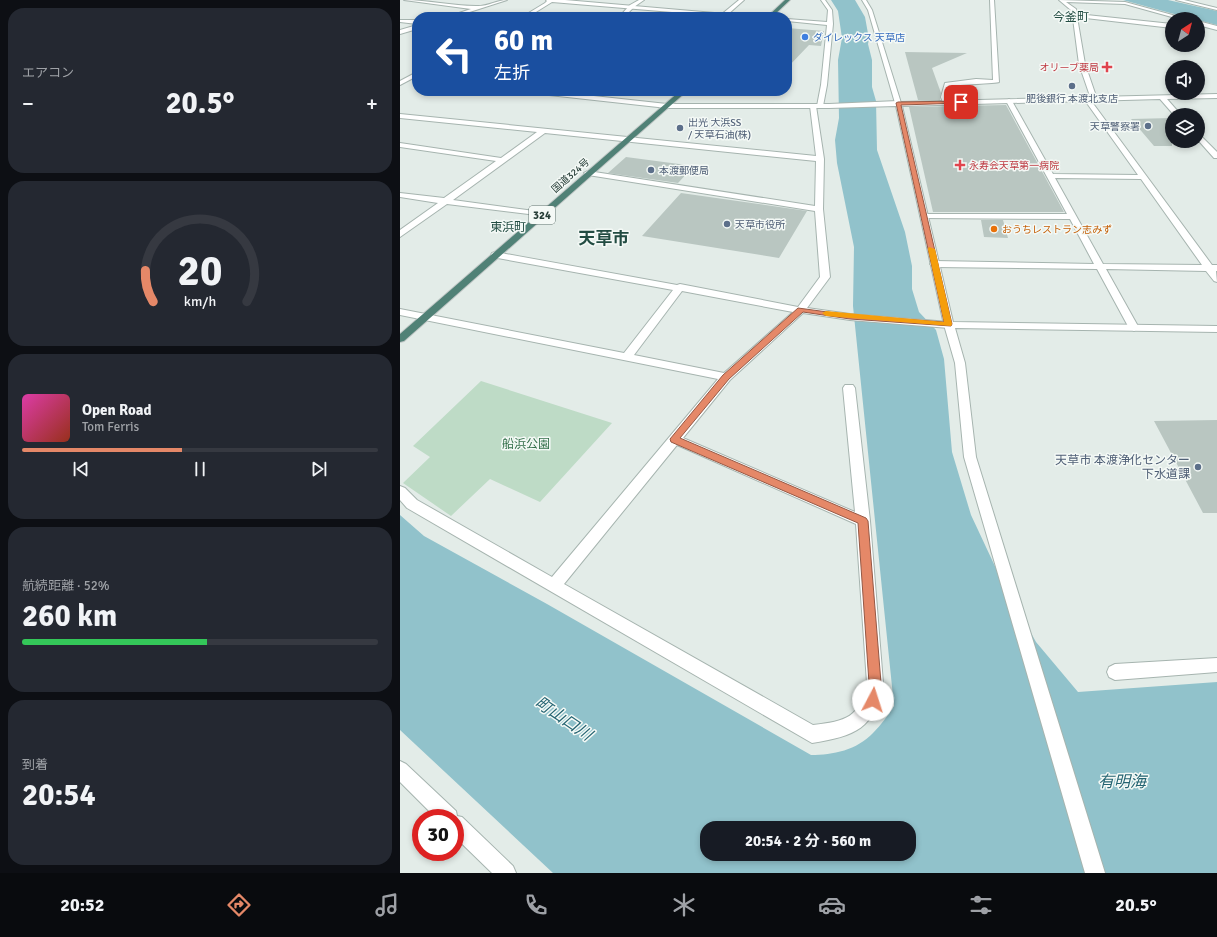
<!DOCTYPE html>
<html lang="ja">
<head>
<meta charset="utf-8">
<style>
  body { margin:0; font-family:Signika,"Noto Sans JP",sans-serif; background:#242831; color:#f1f3f6; height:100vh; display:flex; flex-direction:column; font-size:15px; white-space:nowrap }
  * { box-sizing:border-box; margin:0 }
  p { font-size:13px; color:#9ea1a6 }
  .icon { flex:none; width:22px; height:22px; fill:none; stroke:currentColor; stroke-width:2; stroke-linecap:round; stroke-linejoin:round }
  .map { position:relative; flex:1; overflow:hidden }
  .sheet { display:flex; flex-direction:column; gap:8px; padding:8px; background:#0d0f14; width:400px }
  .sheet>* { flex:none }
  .banner { position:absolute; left:12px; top:12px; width:380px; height:84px; border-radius:16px; box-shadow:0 2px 6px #0003; background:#1a4fa0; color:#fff; overflow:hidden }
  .needle { width:26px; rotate:36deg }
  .fabs { position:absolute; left:765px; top:12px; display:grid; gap:8px }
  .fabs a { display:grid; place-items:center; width:40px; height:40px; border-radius:50%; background:#171b24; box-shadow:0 2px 6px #0003; font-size:20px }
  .speed { position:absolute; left:12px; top:809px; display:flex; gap:8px; font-size:20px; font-weight:700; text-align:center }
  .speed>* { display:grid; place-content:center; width:52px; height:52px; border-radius:50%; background:#171b24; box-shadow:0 2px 6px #0003; line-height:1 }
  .speed .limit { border:6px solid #d22; background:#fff; color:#111 }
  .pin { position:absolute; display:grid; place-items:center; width:34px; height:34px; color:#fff; margin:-17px; border-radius:8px; box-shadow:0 2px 6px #0006 }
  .me { position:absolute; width:44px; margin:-22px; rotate:5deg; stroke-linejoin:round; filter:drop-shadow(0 0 3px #0008) }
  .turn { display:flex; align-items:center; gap:14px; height:84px; padding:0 16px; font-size:18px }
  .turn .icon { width:52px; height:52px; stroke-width:2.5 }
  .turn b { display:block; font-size:28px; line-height:34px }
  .big { font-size:30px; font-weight:700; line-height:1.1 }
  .sheet .widget { flex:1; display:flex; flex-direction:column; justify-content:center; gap:6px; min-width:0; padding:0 14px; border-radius:16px; background:#242831 }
  .sheet .dial { align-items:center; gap:0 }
  .dial svg { height:104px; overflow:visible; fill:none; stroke:#363941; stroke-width:7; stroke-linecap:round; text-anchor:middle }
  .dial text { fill:#f1f3f6; stroke:none }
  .song { display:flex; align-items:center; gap:12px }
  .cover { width:48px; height:48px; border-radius:6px; background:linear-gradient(135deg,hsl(320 70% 55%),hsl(10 70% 35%)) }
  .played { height:4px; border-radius:2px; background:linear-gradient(90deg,#e58868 45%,#363941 45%) }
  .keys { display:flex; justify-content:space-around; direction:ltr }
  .heat { display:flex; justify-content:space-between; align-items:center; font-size:22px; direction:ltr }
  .charge { height:6px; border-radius:3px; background:linear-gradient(90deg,#34c759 52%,#363941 0) }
  .trip { position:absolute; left:300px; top:821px; width:216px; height:40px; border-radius:16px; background:#171b24; box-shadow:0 2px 6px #0003; font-weight:700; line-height:40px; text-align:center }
  .menu { display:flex; height:64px; justify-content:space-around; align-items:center; background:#090b0e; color:#9ea1a6 }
  .menu .icon { width:28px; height:28px }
  .menu .current { color:#e58868 }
  .menu b { font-size:18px; color:#f1f3f6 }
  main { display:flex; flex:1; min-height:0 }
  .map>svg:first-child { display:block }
</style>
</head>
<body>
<main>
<section class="sheet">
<div class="widget"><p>エアコン</p>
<div class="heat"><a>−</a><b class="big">20.5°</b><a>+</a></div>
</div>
<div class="widget dial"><svg viewBox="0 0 100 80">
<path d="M14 69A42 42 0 1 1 86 69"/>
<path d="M14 69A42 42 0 0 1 8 45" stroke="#e58868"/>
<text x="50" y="56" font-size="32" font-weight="700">20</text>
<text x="50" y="72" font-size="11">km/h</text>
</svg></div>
<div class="widget">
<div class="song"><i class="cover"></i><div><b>Open Road</b><p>Tom Ferris</p></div></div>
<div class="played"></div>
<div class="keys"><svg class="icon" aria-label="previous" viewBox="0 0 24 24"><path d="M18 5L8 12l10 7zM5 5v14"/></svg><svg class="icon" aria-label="pause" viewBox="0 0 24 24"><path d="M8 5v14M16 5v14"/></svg><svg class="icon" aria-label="next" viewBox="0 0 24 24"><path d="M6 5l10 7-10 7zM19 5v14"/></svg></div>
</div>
<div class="widget"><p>航続距離 · 52%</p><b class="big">260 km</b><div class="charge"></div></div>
<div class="widget"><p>到着</p><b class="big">20:54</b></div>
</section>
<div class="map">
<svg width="817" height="873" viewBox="0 0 817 873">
  <rect width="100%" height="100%" fill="#e3ece8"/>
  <path fill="#bedbc6" d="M81,381L212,423L140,502L90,479L51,516L3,483L30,457L13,446Z"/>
  <path fill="#91c2cb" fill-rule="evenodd" d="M431,0H455L465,17L469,39L468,44L472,60V87L476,101L477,150L505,232L512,266V289L519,312L536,330L544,359L552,452L571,515L600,577L636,642L678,692L817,682V873H153L0,730V515L24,536L147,604L411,755C433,755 457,750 473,733C481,725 488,715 494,706L453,306L454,247L437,163L435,140L439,118L438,60L442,38L438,11ZM307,828H509V854H307Z
    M723,0H768L817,11V25C787,17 754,9 723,0Z"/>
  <path fill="#b9c6c1" d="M387,28L424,31L421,46L409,45L387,68Z
    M505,52L567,53L532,68L541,93L540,100H518Z
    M606,105L664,212H533L509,107Z
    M772,118V146H754L731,119Z
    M226,157L294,166L278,183L208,173Z
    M281,193L407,211L379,258L242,236Z
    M581,220H603L608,238L584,237Z
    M817,420V513H803L754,421Z"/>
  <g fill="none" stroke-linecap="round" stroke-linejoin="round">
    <g stroke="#a6b4af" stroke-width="2">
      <path id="minor" d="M4,0C28,0 52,6 76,6C87,7 97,0 107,0L54,17H47L71,9Z
        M239,0H244L234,7L224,17H219L230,5Z
        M339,0H344L326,16H322V14Z
        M421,0H425L432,10L433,24L427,85L423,106L420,108L417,106L421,85L427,25L387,21V19L427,22L428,10Z
        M462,0H466L472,10L501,103L500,104L495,103L468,10Z
        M590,0H594L599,82C597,83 557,85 550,86L547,97L548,102L543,103L541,97L545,83L576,79L593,80Z
        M659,0L725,2L787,19H779L725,4L666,2L676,9L677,14L772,24V28L677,17L685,64L697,99L694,101L691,99L679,64L672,11Z
        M776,0H784L817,8V10Z
        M0,20H17V24L0,22Z
        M798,21L817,26V30L798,25Z
        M17,25V29L0,34V30Z
        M687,97L689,98L812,265H817V271H816L817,282L814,281L806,271L706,269L739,328L734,331L729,328L697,269L535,267L530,264L535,261L694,264L670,219L524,218L520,216L524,214H667L606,101L609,99L612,101L653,174L738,175L684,99ZM655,178L741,179L802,265L703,264Z
        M413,104L416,106L424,159L423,209L430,277L407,308L450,314L549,322L554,325L549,328L450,320L403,313L330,380L283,438L455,512L443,388L445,385H453L455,388L470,521L483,683C475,729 455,736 412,743L7,508L0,500V486L5,488L17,500L152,577L318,379L0,315V309L224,353L273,290L92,257L91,255L92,253L95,252L277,285L280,284L398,307L420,277L415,211L188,175L184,173L188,171L415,206L416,161L145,133L53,200L142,212L146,214L145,216L47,204L0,237V230L38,203L0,197V193L44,198L96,161L0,147V143L101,158L137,132L0,118V114L416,156L410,106ZM282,291L393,312L324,373L234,355ZM277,445L456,524L467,683C460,718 446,721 413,725L164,584Z
        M817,658V672L715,680L709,677L707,672L709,667L715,664Z
        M0,761L6,764L56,811L57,816L62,817L113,866L116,873H92L55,837V818H36L0,782Z"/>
    </g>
    <g stroke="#a6b4af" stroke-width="2">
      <path id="tertiary" d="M146,0H165L349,16L351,17H332L152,2L128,17H122L145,3L147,1Z
        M17,72V76L0,85V81Z
        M128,91H148L267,104H429L498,101L501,102L817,94V98L767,99L781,115H774L760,99L502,106L553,322L817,326V332L555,328L565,363L576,457L705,873H685L564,457L555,363L544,325L496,106L429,108H267L131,93Z
        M798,134L800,135L817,152V158H814L798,140Z"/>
    </g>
    <g stroke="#c2c8c7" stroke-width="2">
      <path id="trunk" d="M385,0H390L372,17H367Z
        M280,91H287L4,341L0,342V334Z"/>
    </g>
    <use href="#minor" fill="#fff" fill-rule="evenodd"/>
    <use href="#tertiary" fill="#fff" fill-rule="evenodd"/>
    <use href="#trunk" fill="#508176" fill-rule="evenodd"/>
  </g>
  <path fill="#e58868" stroke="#955844" d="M561,101L563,103L501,105L552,324L551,326L450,319L403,312L329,379L280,438L466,518L468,521L481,683L477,704L473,706L468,704L467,700L469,683L458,523L271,442L270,439L323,375L398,308L450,315L544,322L496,103L498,102Z"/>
  <path fill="#f59e0b" d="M529,247L535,249L552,324L551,326L426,316L422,313L426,311L544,322L528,249Z"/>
  <circle fill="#3f7fe0" stroke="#f4f9f6" stroke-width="1.5" cx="405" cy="37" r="4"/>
  <g fill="#e0444e" stroke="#f4f9f6" stroke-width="1.5">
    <path d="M705 61h4v4h4v4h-4v4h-4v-4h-4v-4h4z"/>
    <path d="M558 159h4v4h4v4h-4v4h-4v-4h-4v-4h4z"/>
  </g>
  <g fill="#5c6f8a" stroke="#f4f9f6" stroke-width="1.5">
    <circle cx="672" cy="86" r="4"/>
    <circle cx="748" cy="126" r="4"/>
    <circle cx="280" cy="128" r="4"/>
    <circle cx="251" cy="170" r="4"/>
    <circle cx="327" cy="224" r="4"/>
    <circle cx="798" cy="467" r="4"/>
  </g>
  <circle fill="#e8710a" stroke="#f4f9f6" stroke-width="1.5" cx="594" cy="229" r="4"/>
  <g text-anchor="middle" stroke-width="3" stroke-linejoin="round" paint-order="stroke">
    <g font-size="10" fill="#366cbe" stroke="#f4f9f6" text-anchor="start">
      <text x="413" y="41">ダイレックス 天草店</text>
    </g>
    <g font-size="10" fill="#be3a42" stroke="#f4f9f6" text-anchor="end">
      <text x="699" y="71">オリーブ薬局</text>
      <text x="569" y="169" text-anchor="start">永寿会天草第一病院</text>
    </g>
    <g font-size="10" fill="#4e5e75" stroke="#f4f9f6" text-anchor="start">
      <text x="672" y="102" text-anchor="middle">肥後銀行 本渡北支店</text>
      <text x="288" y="126">出光 大浜SS<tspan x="288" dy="12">/ 天草石油(株)</tspan></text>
      <text x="740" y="130" text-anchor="end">天草警察署</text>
      <text x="259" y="174">本渡郵便局</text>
      <text x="335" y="228">天草市役所</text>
    </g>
    <g font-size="10" fill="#253c36" stroke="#f4f9f6">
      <text transform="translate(170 175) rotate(-41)" y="4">国道324号</text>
    </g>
    <g font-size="10" fill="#c56008" stroke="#f4f9f6" text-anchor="start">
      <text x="602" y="233">おうちレストラン志みず</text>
    </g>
    <rect fill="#f4f9f6" stroke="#637570" stroke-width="1" x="129" y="206" width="26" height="18" rx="3"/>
    <g font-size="11" font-weight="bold" fill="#253c36">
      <text x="142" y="219">324</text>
    </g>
    <g font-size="12" fill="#224c42" stroke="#f4f9f6">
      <text x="671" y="21">今釜町</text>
      <text x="108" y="231">東浜町</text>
    </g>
    <g font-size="12" fill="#336f4a" stroke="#f4f9f6">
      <text x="126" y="448">船浜公園</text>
    </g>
    <g font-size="12" fill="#4e5e75" stroke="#f4f9f6" text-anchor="end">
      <text x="790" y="464">天草市 本渡浄化センター<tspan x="790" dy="14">下水道課</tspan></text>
    </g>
    <g font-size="16" font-style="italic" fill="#246472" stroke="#f4f9f6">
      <text transform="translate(164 718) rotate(34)" y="6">町山口川</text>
      <text x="722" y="787">有明海</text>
    </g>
    <g font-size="17" font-weight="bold" fill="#224c42" stroke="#f4f9f6">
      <text x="204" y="244">天草市</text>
    </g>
  </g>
</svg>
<div class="fabs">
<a><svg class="needle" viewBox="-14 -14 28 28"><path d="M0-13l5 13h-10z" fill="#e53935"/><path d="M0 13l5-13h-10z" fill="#9ea1a6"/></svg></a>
<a><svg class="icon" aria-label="sound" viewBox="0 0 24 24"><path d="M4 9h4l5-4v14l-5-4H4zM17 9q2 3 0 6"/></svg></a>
<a><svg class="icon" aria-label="layers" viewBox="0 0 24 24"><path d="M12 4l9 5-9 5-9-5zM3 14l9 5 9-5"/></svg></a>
</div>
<div class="speed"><div class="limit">30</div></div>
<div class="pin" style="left:561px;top:102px;background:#d93025"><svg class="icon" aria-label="arrive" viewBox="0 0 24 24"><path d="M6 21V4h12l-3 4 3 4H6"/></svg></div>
<svg class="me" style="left:473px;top:700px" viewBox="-20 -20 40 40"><circle r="19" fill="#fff"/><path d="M0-13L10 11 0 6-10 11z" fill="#e58868"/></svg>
<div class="trip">20:54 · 2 分 · 560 m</div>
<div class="banner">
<div class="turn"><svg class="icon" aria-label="left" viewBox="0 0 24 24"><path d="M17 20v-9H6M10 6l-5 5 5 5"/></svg><div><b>60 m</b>左折</div></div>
</div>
</div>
</main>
<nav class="menu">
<b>20:52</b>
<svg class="icon current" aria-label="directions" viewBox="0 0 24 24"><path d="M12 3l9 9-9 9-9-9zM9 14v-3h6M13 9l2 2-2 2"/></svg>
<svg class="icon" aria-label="music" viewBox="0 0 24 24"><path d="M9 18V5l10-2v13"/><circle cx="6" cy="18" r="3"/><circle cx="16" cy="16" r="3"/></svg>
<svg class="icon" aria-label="phone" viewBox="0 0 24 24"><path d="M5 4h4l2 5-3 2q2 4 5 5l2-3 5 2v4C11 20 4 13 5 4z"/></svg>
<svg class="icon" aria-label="climate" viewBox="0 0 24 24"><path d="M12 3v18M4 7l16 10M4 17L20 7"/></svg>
<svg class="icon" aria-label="car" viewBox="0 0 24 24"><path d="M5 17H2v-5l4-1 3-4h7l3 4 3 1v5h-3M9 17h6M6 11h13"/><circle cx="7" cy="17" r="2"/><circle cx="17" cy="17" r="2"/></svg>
<svg class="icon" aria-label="filters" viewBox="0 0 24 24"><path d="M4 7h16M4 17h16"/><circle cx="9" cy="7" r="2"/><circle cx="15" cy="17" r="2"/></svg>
<b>20.5°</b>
</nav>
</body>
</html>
